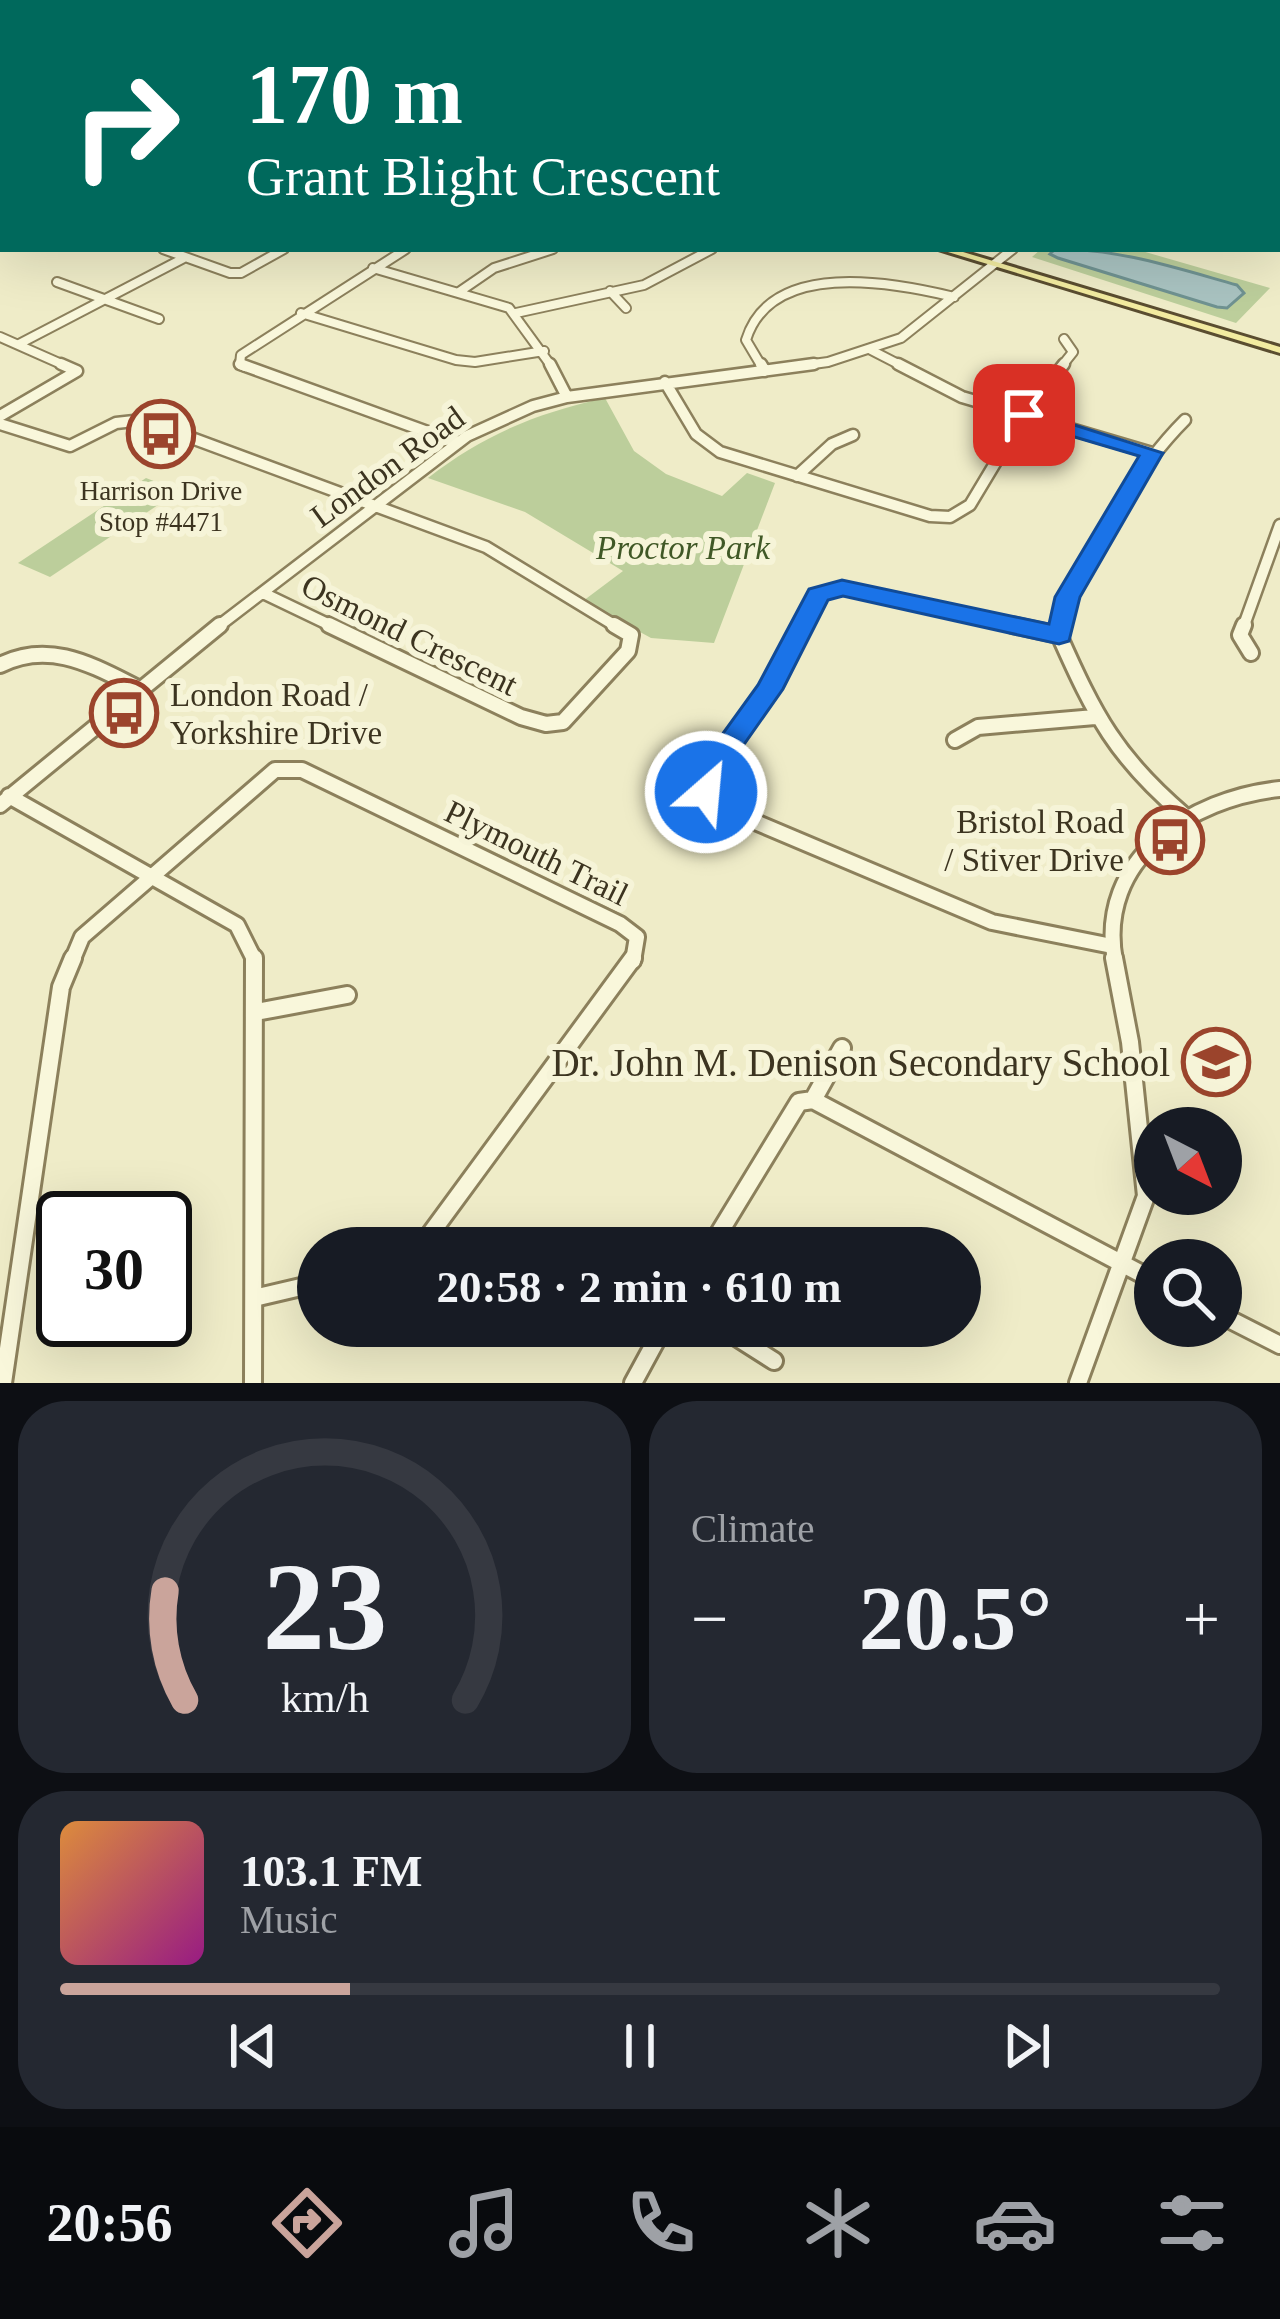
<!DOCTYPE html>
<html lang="en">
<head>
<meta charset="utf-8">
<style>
  body { margin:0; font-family:"Times New Roman",serif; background:#242831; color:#f1f3f6; height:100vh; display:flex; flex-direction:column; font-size:45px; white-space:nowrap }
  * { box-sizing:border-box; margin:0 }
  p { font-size:39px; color:#9ea1a6 }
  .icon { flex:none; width:66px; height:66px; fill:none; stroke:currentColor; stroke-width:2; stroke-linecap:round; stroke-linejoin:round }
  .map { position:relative; height:1383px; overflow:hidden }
  .details { display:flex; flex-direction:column; gap:18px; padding:18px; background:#0d0f14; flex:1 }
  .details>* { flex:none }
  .top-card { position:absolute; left:0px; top:0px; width:1281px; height:252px; box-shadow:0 12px 48px #0002; background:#00695c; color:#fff; overflow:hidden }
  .needle { width:78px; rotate:138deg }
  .controls { position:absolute; left:1134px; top:1107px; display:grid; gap:24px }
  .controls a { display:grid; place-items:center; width:108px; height:108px; border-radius:50%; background:#171b24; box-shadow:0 12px 48px #0002; font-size:60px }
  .speed { position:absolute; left:36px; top:1191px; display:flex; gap:24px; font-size:60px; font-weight:700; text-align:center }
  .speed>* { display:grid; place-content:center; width:156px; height:156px; border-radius:50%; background:#171b24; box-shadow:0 12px 48px #0002; line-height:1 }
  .speed .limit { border:6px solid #111; border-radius:18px; background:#fff; color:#111 }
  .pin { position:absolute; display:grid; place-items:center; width:102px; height:102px; color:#fff; margin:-51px; border-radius:24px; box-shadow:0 6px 18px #0006 }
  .me { position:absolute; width:132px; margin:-66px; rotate:27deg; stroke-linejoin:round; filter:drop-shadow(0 0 9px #0008) }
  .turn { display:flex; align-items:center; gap:42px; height:252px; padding:0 48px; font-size:54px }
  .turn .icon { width:156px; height:156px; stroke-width:2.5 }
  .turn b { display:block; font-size:84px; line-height:102px }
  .big { font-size:90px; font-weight:600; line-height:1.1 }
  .details .widget { flex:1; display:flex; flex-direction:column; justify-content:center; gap:18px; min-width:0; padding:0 42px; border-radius:48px; background:#242831 }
  .details .dial { align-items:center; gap:0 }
  .dial svg { height:312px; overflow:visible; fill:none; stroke:#363941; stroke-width:7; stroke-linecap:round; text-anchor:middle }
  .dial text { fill:#f1f3f6; stroke:none }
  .song { display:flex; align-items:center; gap:36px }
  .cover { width:144px; height:144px; border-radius:18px; background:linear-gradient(135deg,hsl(30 70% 55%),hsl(310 70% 35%)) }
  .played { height:12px; border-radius:6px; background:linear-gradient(90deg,#caa49b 25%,#363941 25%) }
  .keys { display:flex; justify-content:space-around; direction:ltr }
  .heat { display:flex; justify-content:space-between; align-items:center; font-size:66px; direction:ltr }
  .details .tiles { flex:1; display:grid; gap:18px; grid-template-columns:1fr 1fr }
  .widget:last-child { grid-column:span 2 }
  .trip { position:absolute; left:297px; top:1227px; width:684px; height:120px; border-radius:60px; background:#171b24; box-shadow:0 12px 48px #0002; font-weight:600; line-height:120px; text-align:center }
  .menu { display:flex; height:192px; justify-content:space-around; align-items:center; background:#090b0e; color:#9ea1a6 }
  .menu .icon { width:84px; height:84px }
  .menu .on { color:#caa49b }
  .menu b { font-size:54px; color:#f1f3f6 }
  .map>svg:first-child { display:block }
</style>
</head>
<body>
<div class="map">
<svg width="1280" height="1383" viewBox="0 0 1280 1383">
  <rect width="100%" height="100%" fill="#efecc8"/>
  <path fill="#bcce9b" d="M1041,249H1135L1270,288L1236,323L1032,257Z
    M605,398L634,451L666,474L722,496L747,473L775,483L714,643L651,638L583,601L623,571L525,512L428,478C483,435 537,413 605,398Z
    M146,478L179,491L50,577L18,563Z"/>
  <path fill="#a9c3c1" stroke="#6f9291" stroke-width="3" d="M1055,249C1116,248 1176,268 1237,285L1244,293L1227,308L1217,307L1058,258L1050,254Z"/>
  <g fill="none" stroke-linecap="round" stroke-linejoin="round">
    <g stroke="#8c805c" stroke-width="9">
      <path id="minor-far4" d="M711,0L726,3
        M817,0L832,3
        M918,0L930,2
        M1271,0L1280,2
        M675,3L680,0
        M999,3L1003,0"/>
    </g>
    <g stroke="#8c805c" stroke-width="12">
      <path id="minor-far3" d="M163,249L230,273H241L284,249
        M373,268L509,308L552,367
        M57,282L159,319
        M610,291L626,308
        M459,292L494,268L553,249
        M301,313L456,360L475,362L544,351
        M516,313L644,285L712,249
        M0,337L68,367
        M19,344L184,258
        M871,350L904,367
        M245,367L240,365L241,355L406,249
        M762,367L746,340C771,259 892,282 954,297
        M791,367L828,362L901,338L1013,249
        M1061,367L1073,352L1064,339"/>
    </g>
    <g stroke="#8c805c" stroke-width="15">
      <path id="minor-far2" d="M240,364L458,443
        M550,364L567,397
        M761,364L765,371
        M898,364L962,397L1152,453
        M665,382L696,434L720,452L930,516L950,517L970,505L1024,415L1064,364
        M0,416L77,371L61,364
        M0,424L70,446L116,423L143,420L486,547L619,628
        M797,476L832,444L853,435
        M263,593L336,628
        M216,628L467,436L533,406L567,397L814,364
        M801,628L818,594L843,588L1026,628
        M1061,628C1076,564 1139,466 1185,420
        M1243,628L1280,525"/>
    </g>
    <g stroke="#8c805c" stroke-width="20">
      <path id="minor-far1" d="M329,625L521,717L546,724L563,722L628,651L631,635L614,625
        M802,625L769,689L704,779L706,792L727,810L992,922L1112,946
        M1012,625L1059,635
        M1061,625L1059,635C1095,716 1116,757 1184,815
        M1244,625L1240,635L1251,653
        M0,665C51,639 95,667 142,690
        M955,740L978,727L1095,717
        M9,796L237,925L255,961
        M0,805L220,625
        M72,961L82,937L275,770H302L620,924L637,937L633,961
        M1115,961C1096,859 1191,798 1280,789"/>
    </g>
    <g stroke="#8c805c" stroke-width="22">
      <path id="minor" d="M256,1012L347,995
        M813,1100L842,1048
        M420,1248L633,958
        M710,1248L799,1102L813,1100L1155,1281
        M254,1298L318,1283
        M1221,1315L1280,1345
        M719,1326L774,1361
        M3,1383L61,987L73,958
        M253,1383L254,958
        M633,1383L664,1326
        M1078,1383L1146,1196L1130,1042L1114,958"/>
    </g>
    <g stroke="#5a4d30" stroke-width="6">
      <path id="major" d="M118,0H128L133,3H123Z
        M151,0H161L166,3H156Z
        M0,63H3V68H0Z
        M938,249H953L1280,347V353Z"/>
    </g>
    <use href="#minor-far4" stroke="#f9f7db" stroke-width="6"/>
    <use href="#minor-far3" stroke="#f9f7db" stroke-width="8"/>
    <use href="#minor-far2" stroke="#f9f7db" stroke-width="10"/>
    <use href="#minor-far1" stroke="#f9f7db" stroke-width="14"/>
    <use href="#minor" stroke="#f9f7db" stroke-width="16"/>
    <use href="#major" fill="#f2eba0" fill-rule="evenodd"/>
  </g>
  <path fill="#1a73e8" stroke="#114b97" stroke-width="3" d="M1024,409L1163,453L1080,597L1069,641L1059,644L843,596L828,600L783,689L719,780L716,799H695L690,779L758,685L809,589L842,580L1049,624L1055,597L1139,456L1017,420V411Z"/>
  <defs>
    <g id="bus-ring" transform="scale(3.45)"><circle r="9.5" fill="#f6f4d8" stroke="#9b442c" stroke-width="1.5"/><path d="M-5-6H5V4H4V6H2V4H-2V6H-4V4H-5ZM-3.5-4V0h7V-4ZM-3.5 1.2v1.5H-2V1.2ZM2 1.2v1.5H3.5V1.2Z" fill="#9b442c"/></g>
    <g id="school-ring" transform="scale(3.45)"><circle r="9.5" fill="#f6f4d8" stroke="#9b442c" stroke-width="1.5"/><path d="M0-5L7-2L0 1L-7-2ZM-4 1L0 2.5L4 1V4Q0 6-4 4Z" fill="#9b442c"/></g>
  </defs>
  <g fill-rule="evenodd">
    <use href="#bus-ring" x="161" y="434"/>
    <use href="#bus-ring" x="124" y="713"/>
    <use href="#bus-ring" x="1170" y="840"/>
    <use href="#school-ring" x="1216" y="1062"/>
  </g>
  <g text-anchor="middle" stroke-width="12" stroke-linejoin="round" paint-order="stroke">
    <g font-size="27" fill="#3c3420" stroke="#f6f4d8">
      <text x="161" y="500">Harrison Drive<tspan x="161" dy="31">Stop #4471</tspan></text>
    </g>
    <g font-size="33" fill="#3c3420" stroke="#f6f4d8">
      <text transform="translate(387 466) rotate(-36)" y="12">London Road</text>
      <text transform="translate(410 634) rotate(26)" y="12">Osmond Crescent</text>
      <text transform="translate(537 852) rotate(26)" y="12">Plymouth Trail</text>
    </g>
    <g font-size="33" font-style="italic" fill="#405826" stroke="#f6f4d8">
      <text x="683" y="559">Proctor Park</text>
    </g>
    <g font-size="33" fill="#3c3420" stroke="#f6f4d8" text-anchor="start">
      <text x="170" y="706">London Road /<tspan x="170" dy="38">Yorkshire Drive</tspan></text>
      <text x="1124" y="833" text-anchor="end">Bristol Road<tspan x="1124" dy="38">/ Stiver Drive</tspan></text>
    </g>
    <g font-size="39" fill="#3c3420" stroke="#f6f4d8" text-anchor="end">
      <text x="1170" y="1076">Dr. John M. Denison Secondary School</text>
    </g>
  </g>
</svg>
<div class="controls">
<a><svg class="needle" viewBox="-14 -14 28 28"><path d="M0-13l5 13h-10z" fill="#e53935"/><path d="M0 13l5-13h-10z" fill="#9ea1a6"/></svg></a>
<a><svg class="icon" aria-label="search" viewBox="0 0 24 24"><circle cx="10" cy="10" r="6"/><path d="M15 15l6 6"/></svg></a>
</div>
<div class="speed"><div class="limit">30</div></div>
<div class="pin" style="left:1024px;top:415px;background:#d93025"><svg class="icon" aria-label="arrive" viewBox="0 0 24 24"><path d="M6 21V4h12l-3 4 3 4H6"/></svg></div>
<svg class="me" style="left:706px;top:792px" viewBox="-20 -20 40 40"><circle r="17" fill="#1a73e8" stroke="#fff" stroke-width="3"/><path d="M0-11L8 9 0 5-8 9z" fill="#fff"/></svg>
<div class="trip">20:58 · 2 min · 610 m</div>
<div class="top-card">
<div class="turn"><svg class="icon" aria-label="right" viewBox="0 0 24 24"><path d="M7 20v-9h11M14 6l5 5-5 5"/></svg><div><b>170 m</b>Grant Blight Crescent</div></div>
</div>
</div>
<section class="details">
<div class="tiles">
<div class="widget dial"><svg viewBox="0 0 100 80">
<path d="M14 69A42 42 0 1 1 86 69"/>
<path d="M14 69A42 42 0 0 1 9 41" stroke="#caa49b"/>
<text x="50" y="56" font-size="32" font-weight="700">23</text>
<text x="50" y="72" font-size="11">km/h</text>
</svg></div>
<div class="widget"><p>Climate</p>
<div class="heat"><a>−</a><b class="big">20.5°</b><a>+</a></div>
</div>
<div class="widget">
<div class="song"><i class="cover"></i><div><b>103.1 FM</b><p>Music</p></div></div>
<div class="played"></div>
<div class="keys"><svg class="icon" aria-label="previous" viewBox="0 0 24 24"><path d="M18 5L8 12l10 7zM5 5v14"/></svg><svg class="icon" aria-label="pause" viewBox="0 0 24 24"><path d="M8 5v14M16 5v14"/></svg><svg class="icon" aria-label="next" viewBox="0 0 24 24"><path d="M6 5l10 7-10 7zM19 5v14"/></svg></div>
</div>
</div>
</section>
<nav class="menu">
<b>20:56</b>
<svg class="icon on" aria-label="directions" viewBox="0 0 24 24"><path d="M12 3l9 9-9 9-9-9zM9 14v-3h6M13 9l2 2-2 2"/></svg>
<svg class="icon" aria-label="music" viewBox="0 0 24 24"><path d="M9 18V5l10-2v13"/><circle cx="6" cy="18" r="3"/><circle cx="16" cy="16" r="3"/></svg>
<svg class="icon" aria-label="phone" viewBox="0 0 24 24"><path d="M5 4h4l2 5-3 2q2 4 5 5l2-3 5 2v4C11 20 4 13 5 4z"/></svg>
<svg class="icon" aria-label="climate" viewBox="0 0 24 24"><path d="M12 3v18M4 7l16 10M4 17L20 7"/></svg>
<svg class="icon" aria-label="car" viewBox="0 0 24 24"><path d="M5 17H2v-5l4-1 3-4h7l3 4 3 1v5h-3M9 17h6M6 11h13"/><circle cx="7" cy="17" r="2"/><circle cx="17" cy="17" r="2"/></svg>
<svg class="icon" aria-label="filters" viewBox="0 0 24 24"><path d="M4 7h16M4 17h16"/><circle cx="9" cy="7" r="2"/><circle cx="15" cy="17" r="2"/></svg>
</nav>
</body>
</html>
